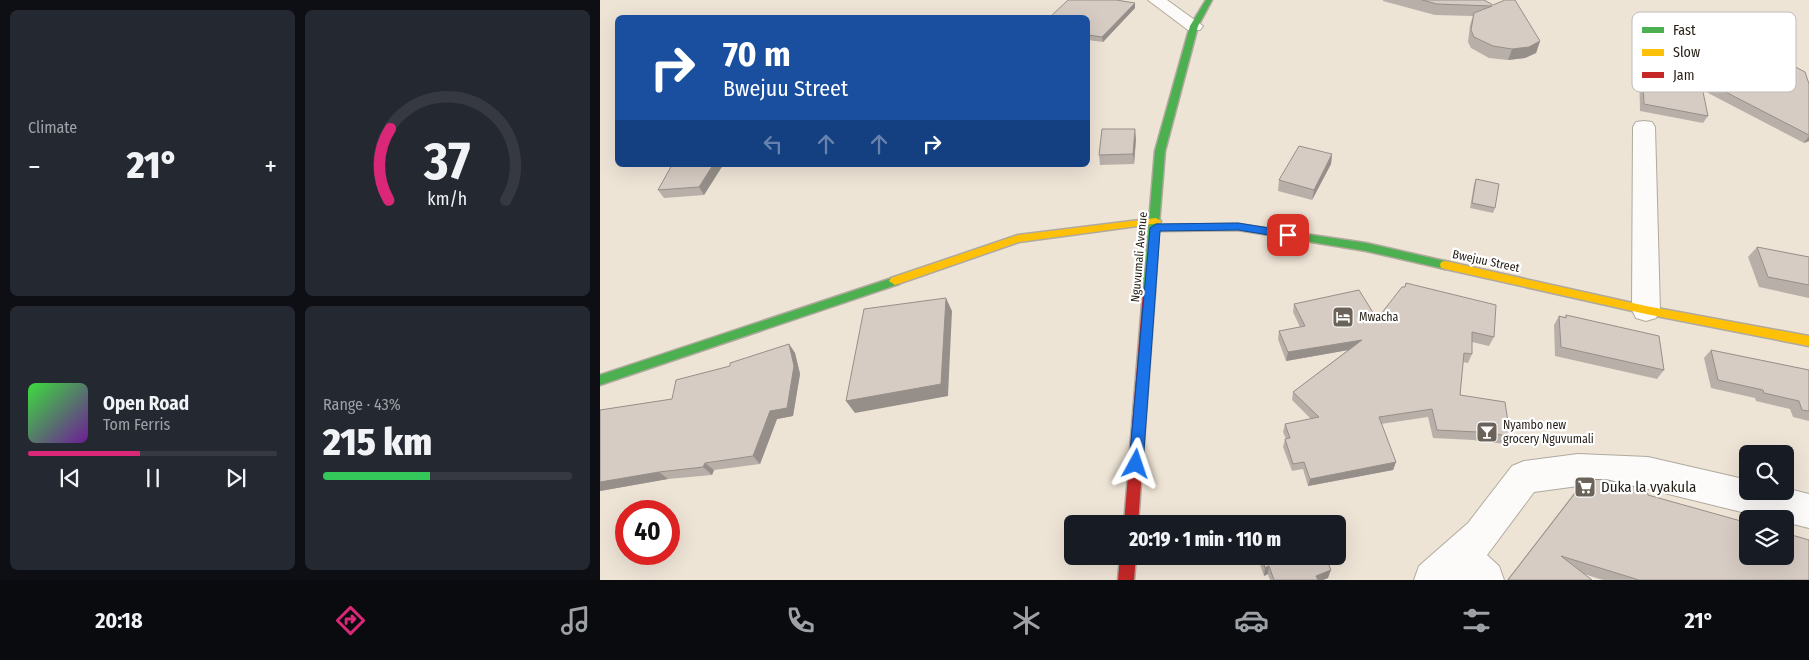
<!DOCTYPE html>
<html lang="en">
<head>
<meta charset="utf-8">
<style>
  body { margin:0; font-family:"Fira Sans Condensed",sans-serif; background:#242831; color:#f1f3f6; height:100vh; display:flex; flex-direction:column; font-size:19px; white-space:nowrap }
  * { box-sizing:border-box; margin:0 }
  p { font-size:16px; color:#9ea1a6 }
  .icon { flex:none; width:28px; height:28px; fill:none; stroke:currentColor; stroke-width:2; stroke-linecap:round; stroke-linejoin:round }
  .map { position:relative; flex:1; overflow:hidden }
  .side { display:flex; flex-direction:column; gap:10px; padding:10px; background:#0d0f14; width:600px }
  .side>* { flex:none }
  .top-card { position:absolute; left:15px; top:15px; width:475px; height:152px; border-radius:8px; box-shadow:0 5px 20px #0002; background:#1a4fa0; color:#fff; overflow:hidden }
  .buttons { position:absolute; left:1139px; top:445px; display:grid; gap:10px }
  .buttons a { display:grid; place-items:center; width:55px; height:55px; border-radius:8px; background:#171b24; box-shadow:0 5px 20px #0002; font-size:25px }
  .speed { position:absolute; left:15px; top:500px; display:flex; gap:10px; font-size:25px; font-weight:700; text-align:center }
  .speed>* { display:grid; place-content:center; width:65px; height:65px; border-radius:50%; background:#171b24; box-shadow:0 5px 20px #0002; line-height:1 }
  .speed .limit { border:8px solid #d22; background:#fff; color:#111 }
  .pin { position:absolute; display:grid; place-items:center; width:42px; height:42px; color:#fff; margin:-21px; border-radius:10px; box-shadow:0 2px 8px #0006 }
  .me { position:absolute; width:55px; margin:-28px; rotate:5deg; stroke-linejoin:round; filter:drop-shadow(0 0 4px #0008) }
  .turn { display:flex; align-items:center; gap:18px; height:105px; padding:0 25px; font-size:22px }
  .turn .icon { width:65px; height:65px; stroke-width:2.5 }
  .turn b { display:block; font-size:35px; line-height:42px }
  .lanes { display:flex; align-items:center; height:48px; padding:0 25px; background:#0003; justify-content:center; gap:25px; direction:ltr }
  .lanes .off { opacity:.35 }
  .big { font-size:38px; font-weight:800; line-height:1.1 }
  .side .widget { flex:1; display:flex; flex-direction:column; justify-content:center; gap:8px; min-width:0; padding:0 18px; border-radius:8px; background:#242831 }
  .side .dial { align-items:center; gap:0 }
  .dial svg { height:130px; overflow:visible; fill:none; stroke:#363941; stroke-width:7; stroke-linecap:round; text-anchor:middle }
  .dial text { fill:#f1f3f6; stroke:none }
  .song { display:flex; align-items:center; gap:15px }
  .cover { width:60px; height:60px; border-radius:8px; background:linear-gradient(135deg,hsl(120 70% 55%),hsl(280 70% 35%)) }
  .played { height:5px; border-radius:2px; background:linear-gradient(90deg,#db2777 45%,#363941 45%) }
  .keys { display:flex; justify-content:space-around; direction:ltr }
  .heat { display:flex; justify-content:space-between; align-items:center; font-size:28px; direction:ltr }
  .charge { height:8px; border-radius:4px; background:linear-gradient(90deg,#34c759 43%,#363941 0) }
  .side .tiles { flex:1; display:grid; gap:10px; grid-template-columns:repeat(2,1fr) }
  .trip { position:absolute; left:464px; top:515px; width:282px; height:50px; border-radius:8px; background:#171b24; box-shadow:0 5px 20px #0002; font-weight:800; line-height:50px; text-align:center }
  .menu { display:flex; height:80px; justify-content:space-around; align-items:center; background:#090b0e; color:#9ea1a6 }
  .menu .icon { width:35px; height:35px }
  .menu .on { color:#db2777 }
  .menu b { font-size:22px; color:#f1f3f6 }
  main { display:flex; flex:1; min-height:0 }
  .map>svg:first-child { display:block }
</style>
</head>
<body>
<main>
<section class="side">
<div class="tiles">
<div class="widget"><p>Climate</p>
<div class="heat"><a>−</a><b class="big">21°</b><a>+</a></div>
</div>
<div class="widget dial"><svg viewBox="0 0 100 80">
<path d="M14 69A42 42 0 1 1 86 69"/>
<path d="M14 69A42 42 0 0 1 15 25" stroke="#db2777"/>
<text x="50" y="56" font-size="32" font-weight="700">37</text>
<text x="50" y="72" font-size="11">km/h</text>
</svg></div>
<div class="widget">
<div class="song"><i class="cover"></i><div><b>Open Road</b><p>Tom Ferris</p></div></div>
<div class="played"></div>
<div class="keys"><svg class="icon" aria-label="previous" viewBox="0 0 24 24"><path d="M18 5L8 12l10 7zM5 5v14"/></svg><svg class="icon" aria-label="pause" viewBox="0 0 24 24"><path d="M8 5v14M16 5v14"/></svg><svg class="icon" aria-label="next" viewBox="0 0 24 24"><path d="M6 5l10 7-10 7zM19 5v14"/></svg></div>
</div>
<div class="widget"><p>Range · 43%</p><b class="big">215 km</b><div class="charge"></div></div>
</div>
</section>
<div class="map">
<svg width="1209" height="580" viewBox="0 0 1209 580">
  <rect width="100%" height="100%" fill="#eee4d6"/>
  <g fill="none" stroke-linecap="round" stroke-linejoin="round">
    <g stroke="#b0a99e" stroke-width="2">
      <path id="street" d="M548,0H567L603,26L600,30H588Z
        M1044,121L1052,122L1055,127L1060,310L1056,318L1046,321L1036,318L1032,310L1033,127L1036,122Z
        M978,454L1048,457L1148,480V491H1185V488L1209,494V528L1185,522V519H1170L1048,489L978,486L934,492L887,555L899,566L904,580H814L819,566L868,523L912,466L924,461Z"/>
    </g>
    <g stroke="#b0a99e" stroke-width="3">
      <path id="fast" d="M606,0H612L598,26L565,151L559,225L638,224L766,243L849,262L850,265L849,268L845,269L766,251L638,230L559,231L555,292L549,296L545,295L543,292L555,151L590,26Z
        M295,277L299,278L301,281L299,284L0,385V375Z"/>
    </g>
    <g stroke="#b0a99e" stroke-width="3">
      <path id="slow" d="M556,218L561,221L560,223L419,242L295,285L289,281L291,278L418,235Z
        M845,261L1046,306L1209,336V346L1046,314L841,268L840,265L841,262Z"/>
    </g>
    <g stroke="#b0a99e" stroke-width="3">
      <path id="jam" d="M549,288L555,292L538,524H524L543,292Z
        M520,556H536L534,580H518Z"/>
    </g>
    <use href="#street" fill="#fcfbf9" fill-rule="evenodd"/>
    <use href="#fast" fill="#4caf50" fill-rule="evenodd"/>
    <use href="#slow" fill="#ffc107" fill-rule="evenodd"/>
    <use href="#jam" fill="#c62828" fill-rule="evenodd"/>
  </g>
  <path fill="#b9afa9" d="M783,0H884L940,41L936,53L925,58L908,60L889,58L871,48L868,42L870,25L873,16L835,15L783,1Z
    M535,8L503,42L488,40V18Z
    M1139,37L1209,84V141L1204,143L1108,93L1112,85L1156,77L1127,57Z
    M1042,62L1108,116L1103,123L1040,111L1039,69Z
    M536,139L534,164L500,165L499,155Z
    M732,154L731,164L712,200L678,191L679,180Z
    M72,165H123L104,195L64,198L58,190Z
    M876,179L895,208L893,213L870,208L874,184Z
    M1157,247L1209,257V298L1159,287L1148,257Z
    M806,283L894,337L889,346L872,342V354L868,363L863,362L860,395L910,436L905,444L873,440L833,438L828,417L781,424L796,462L793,470L708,486L703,469L692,471L683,447L685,439H686L683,432L685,424L711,419L692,400L693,392L748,350L686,361L678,339L679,331L700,327L693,312L694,304L777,319L805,287Z
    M966,315L1064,370L1057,379L955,356L954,325L959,316L965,317Z
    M189,344L195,353L200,374L193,416L177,419L160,464L114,470L112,475L68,479L0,491V410L72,399Z
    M1111,350L1209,370V421L1193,417L1190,409L1156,401L1155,398L1111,388L1104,358Z
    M986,479L1048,495L1209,580H1003L984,574L992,580H907L978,488Z
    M657,556H725L728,578L723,580H670L668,574L664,576Z"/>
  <path fill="#968f89" d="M535,3V8L503,42L502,37Z
    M940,41L936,53L925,58L908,60L912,49Z
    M535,129L536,139L534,164L533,154Z
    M1209,136V141L1204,143Z
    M732,154L731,164L712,200L714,190Z
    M113,165H123L104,195L99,187Z
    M346,298L352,311L348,396L255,413L246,401Z
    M762,340L760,348L686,361L688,352Z
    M189,344L195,353L200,374L193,416L177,419L160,464L153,456Z
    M796,462L793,470L708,486L710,479Z
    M105,463L114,470L112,475L103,467Z
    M59,472L68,479L0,491V482Z
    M669,566L668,574L664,576L665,568Z
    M731,570L728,578L723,580H714L716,576Z"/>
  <path fill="#d7ccc4" stroke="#968f89" d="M468,0H516L535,3L502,37L488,35V18H449Z
    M822,0H884L893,5L905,0H915L940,41L929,47L912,49L893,46L874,37L871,30L874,13L892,6L837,4Z
    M1139,37L1205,72L1209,84V135L1112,85L1169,75L1132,50Z
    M1042,62L1061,65L1102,87L1108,116L1044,104Z
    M502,129H535L533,154L499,155Z
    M699,146L732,154L714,190L679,180Z
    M72,165H113L99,187L58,190Z
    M876,179L899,184L895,208L872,203Z
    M1157,247L1209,257V285L1168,277Z
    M806,283L896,305L894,337L872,332V354L864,353L860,395L905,402L910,436L877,432L837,430L832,409L779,417L796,462L710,479L704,462L693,464L685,439L690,438L685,424L719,417L693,392L762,340L688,352L679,331L705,326L694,304L759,290L777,319L802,287H805Z
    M346,298L341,384L246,401L264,309Z
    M966,315L1059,336L1064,370L961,347L959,316L966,318Z
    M189,344L194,366L187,408L170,411L153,456L105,463L103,467L59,472L0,482V410L72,399L76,380L130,366V363Z
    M1111,350L1209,370V411L1202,410L1199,401L1164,393L1163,390L1118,380Z
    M986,479L1008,480L1047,490L1048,495L1148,523V556H1185V533L1209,540V580H1039L961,556L992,580H908Z
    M718,516L722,524H693Z
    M661,556H725L731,570L716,576L718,580H674L669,566L665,568Z"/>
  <path fill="#1a73e8" stroke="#114b97" d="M638,223L688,231L694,235L688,238L638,230L560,231L543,464L541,469L536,471L531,469L529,464L550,228L556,224Z"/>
  <defs>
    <g id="hotel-square" transform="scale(1.125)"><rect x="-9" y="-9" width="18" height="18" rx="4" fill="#6b6359" stroke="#fff"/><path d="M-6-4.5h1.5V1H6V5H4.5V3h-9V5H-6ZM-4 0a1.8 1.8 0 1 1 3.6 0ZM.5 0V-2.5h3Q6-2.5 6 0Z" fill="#fff"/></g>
    <g id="bar-square" transform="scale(1.125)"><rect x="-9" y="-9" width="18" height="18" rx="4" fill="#6b6359" stroke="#fff"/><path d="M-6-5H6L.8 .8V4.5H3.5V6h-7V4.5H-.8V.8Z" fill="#fff"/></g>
    <g id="supermarket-square" transform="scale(1.125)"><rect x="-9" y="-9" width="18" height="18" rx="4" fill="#6b6359" stroke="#fff"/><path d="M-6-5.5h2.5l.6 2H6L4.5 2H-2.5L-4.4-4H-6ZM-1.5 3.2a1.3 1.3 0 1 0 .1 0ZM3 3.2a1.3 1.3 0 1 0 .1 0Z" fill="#fff"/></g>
  </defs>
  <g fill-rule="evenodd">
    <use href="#hotel-square" x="743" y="317"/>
    <use href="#bar-square" x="887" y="432"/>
    <use href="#supermarket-square" x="985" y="487"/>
  </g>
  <g text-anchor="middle" stroke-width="4.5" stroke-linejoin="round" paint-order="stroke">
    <g font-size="12" fill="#251e15" stroke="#fff">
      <text transform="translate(539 257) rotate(-85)" y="4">Nguvumali Avenue</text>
      <text transform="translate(886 261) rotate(12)" y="4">Bwejuu Street</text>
    </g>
    <g font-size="12" fill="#251e15" stroke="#fff" text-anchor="start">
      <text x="759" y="321">Mwacha</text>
      <text x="903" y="429">Nyambo new<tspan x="903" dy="14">grocery Nguvumali</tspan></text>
    </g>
    <g font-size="15" fill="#251e15" stroke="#fff" text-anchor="start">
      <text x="1001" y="492">Duka la vyakula</text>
    </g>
  </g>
  <rect x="1032" y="12" width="164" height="80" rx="8" fill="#fff" stroke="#bebcb9" stroke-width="1"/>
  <rect x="1042" y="27" width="22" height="6" fill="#4caf50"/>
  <rect x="1042" y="49" width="22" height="7" fill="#ffc107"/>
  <rect x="1042" y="72" width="22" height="6" fill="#c62828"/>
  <g font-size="14" fill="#251e15">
    <text x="1073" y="35">Fast</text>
    <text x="1073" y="57">Slow</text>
    <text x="1073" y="80">Jam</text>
  </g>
</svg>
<div class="buttons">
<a><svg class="icon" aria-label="search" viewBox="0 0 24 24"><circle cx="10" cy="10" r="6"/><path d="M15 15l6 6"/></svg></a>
<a><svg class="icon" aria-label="layers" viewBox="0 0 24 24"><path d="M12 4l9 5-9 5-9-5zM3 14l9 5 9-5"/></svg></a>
</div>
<div class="speed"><div class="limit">40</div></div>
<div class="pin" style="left:688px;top:235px;background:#d93025"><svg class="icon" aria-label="arrive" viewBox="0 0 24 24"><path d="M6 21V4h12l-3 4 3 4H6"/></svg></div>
<svg class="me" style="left:536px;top:464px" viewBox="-20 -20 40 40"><path d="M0-17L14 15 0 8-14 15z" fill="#1a73e8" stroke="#fff" stroke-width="4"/></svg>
<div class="trip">20:19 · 1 min · 110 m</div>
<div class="top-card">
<div class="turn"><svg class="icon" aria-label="right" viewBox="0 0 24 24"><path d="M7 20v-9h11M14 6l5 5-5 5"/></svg><div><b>70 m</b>Bwejuu Street</div></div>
<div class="lanes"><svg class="icon off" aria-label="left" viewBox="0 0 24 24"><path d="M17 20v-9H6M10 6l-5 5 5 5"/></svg><svg class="icon off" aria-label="ahead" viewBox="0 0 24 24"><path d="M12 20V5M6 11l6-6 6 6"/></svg><svg class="icon off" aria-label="ahead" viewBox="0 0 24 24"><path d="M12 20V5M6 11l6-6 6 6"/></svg><svg class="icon" aria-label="right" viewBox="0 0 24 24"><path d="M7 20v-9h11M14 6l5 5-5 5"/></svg></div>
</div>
</div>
</main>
<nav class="menu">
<b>20:18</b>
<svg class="icon on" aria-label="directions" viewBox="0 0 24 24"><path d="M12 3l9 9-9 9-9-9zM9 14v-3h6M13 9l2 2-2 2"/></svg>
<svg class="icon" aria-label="music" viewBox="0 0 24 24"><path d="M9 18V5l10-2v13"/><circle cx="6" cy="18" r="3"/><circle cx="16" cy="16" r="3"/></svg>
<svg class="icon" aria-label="phone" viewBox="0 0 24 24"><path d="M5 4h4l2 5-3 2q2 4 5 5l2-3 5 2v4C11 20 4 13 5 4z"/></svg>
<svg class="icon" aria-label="climate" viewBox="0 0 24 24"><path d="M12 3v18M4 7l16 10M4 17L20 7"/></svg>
<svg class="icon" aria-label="car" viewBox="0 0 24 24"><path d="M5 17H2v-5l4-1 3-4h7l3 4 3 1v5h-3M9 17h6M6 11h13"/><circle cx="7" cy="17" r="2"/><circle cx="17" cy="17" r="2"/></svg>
<svg class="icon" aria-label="filters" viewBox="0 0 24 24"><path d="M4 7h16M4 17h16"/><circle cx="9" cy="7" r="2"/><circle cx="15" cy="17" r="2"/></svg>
<b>21°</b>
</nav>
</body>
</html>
